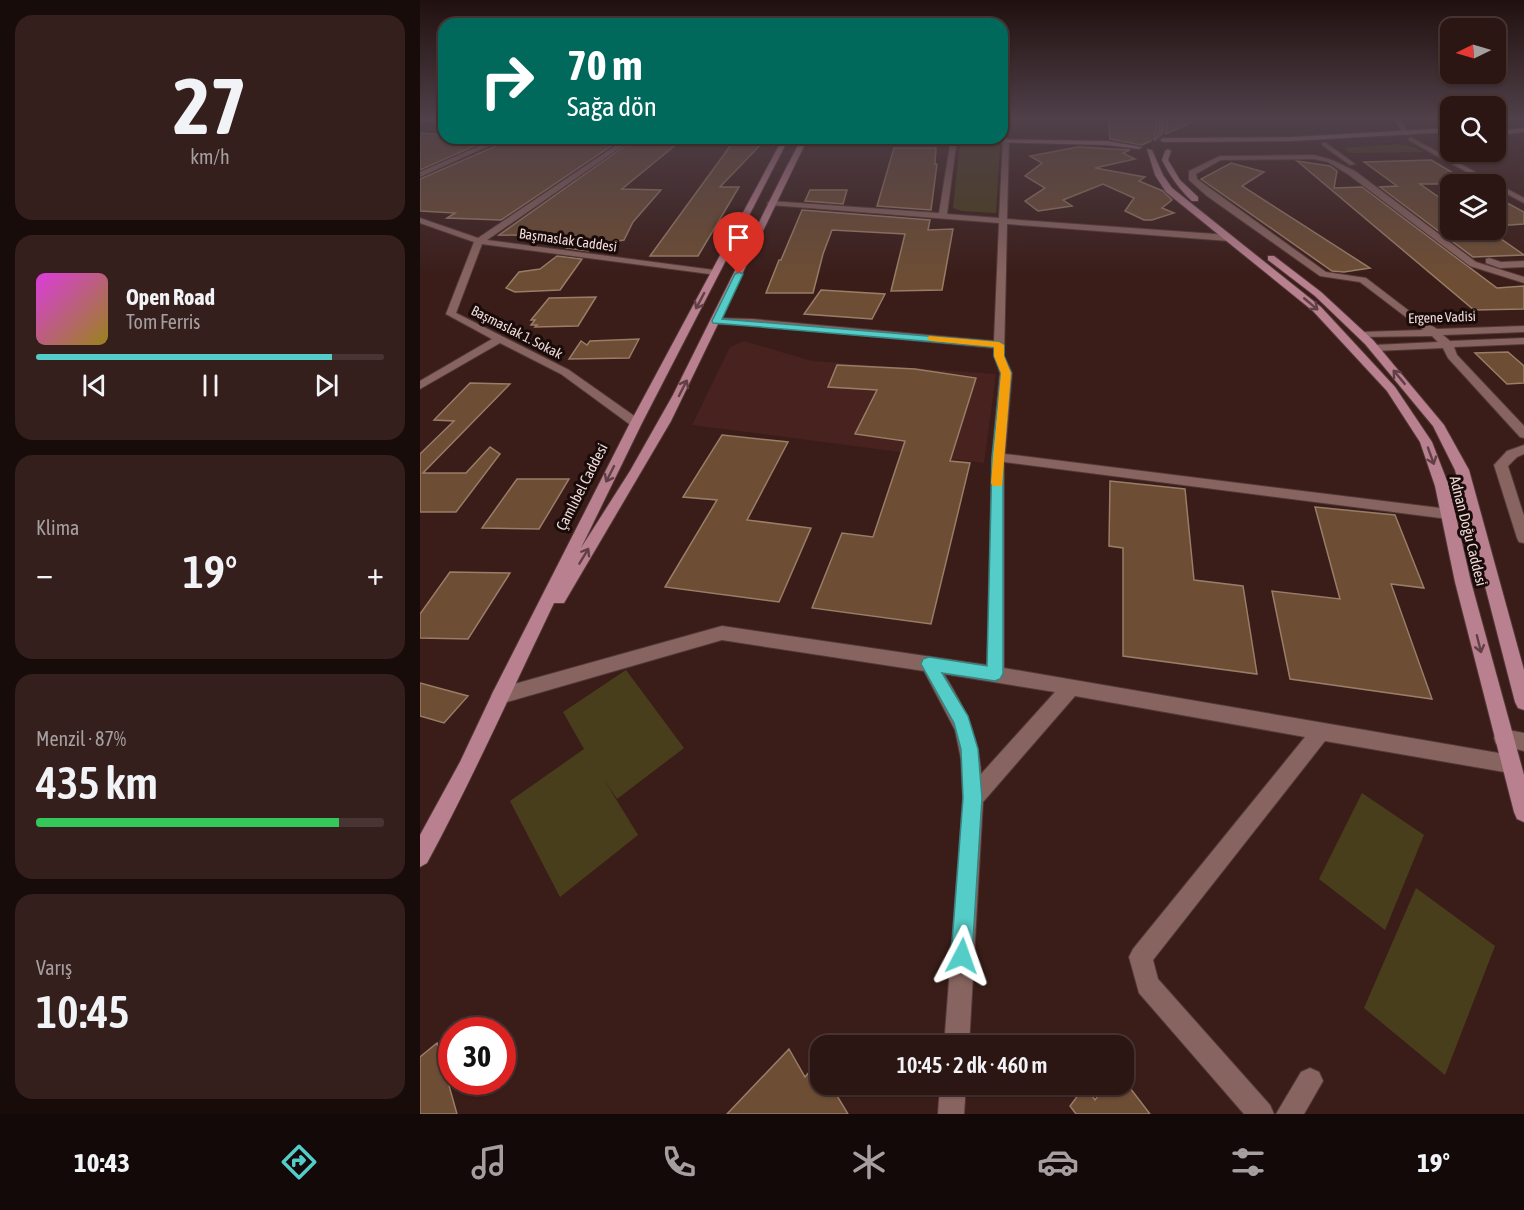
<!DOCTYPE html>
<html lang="tr">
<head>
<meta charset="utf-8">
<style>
  body { margin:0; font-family:"Asap Condensed",sans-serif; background:#341f1c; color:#f1f3f6; height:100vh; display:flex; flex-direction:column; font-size:22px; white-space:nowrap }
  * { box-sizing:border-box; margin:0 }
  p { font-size:20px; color:#a69fa0 }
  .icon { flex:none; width:33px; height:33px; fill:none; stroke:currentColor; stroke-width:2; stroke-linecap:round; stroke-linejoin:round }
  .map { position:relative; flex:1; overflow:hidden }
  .sheet { display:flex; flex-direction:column; gap:15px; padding:15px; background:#180c0a; width:420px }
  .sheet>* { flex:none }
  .hud { position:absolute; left:18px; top:18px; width:570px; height:126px; border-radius:18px; box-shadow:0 2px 4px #0004,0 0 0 2px #483533; background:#00695c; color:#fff; overflow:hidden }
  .needle { width:39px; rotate:265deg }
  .controls { position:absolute; left:1020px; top:18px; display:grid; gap:12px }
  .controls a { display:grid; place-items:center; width:66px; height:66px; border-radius:12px; background:#2c1613; box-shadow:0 2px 4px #0004,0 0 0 2px #483533; font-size:30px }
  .speed { position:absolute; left:18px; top:1017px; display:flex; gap:12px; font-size:30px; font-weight:700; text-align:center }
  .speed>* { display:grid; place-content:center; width:78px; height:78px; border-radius:50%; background:#2c1613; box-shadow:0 2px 4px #0004,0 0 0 2px #483533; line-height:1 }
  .speed .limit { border:9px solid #d22; background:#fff; color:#111 }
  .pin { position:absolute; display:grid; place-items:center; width:51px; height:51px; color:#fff; margin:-62px -26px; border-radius:50% 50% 50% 0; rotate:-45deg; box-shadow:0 0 6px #0007 }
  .pin .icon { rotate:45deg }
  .me { position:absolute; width:66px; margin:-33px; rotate:4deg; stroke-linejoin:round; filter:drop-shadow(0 0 4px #0008) }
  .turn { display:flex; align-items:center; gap:21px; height:126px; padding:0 30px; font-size:27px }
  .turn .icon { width:78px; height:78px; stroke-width:2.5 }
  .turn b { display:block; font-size:42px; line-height:51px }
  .big { font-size:45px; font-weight:600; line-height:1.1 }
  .sheet .card { flex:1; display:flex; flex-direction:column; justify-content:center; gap:9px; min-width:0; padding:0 21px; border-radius:18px; background:#341f1c }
  .sheet .dial { align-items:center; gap:0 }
  .dial b { font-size:78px; line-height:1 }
  .song { display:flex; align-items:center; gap:18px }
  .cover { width:72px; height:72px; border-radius:9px; background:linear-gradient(135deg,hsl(300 70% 55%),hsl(50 70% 35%)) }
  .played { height:6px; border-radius:3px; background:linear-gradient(90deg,#54cdc8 85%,#483533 85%) }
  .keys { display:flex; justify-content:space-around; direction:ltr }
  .heat { display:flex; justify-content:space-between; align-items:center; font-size:33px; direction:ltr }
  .charge { height:9px; border-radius:4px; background:linear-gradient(90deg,#34c759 87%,#483533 0) }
  .trip { position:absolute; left:390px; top:1035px; width:324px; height:60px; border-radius:18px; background:#2c1613; box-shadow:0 2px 4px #0004,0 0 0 2px #483533; font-weight:600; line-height:60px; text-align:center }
  .tabs { display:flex; height:96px; justify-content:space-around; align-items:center; background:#120908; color:#a69fa0 }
  .tabs .icon { width:42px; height:42px }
  .tabs .on { color:#54cdc8 }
  .tabs b { font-size:27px; color:#f1f3f6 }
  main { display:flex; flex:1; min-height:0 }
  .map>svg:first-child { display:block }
</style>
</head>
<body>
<main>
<section class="sheet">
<div class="card dial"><b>27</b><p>km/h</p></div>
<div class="card">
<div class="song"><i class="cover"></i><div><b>Open Road</b><p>Tom Ferris</p></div></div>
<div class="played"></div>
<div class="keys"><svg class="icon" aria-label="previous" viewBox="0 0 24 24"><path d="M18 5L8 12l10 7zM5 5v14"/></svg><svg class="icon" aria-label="pause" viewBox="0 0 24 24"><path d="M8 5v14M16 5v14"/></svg><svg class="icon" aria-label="next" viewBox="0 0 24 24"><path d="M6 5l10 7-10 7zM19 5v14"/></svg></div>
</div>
<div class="card"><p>Klima</p>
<div class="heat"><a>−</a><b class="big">19°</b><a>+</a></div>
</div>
<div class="card"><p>Menzil · 87%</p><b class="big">435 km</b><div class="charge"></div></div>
<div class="card"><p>Varış</p><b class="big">10:45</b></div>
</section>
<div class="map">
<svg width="1104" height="1114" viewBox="0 0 1104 1114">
  <rect width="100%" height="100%" fill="#3a1d19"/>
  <path fill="#47221e" d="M324,341L392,361L576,374L564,463L272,425L310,347Z"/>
  <path fill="#493e1b" d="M545,143L575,144L580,146L576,213L542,211L533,208L540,144Z
    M977,144L994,147L1004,152L930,153L924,148Z
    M206,670L264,748L197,799L183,778L218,835L140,897L90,801L164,749L143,712Z
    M942,793L1004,835L965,930L899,879Z
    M996,888L1075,946L1025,1075L944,1008Z"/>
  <path fill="#6d4d34" stroke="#997d67" stroke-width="1.5" d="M688,119H737L736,132L731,141L722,145L690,139Z
    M747,119H778L746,134Z
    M0,133L24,135V138L70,139L0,170Z
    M94,138H203L81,220L27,218L35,213L0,211V179Z
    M216,138H264L202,189L241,190L213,222L204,240L172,245L168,251L147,248L162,236L79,235Z
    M316,138H347L300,187H319L278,256H230Z
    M658,147L710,150L703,153L715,159L675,168L725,177L719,181L743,191L752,200L742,208L754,213L732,220H724L705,211L714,198L683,184L643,200L652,206L618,211L605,201L625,188L605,176L622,163L610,156Z
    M474,148H516L515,164H517L511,210L457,206Z
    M1011,160L1052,184H1000L1030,205V234L1071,232L1104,255L1053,257L960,187L977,186L944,162Z
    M877,161L910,166L917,171L914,188L942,187L1077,288L1104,286V309L1054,310Z
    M811,163L844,172L822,186L950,268L924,272L912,271L781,179Z
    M390,190H427L423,204L385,201Z
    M1076,197L1104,212V224L1076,226Z
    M382,210L510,220L508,230L533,229L522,290L471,291L485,234L412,230L403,254L393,293H346L359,260H361Z
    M137,256L162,259L140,290L95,292L86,288L99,272L120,269Z
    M401,290L465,294L452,319L384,314Z
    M176,297L158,326L115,327L117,325H111L115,320H111L129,298Z
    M219,339L209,358L149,359L161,341L167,345L170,341Z
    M1088,352L1104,366V383L1087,384L1055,353Z
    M417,365L495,369L556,378L530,461L550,463L511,624L392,608L422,533L453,537L485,441L435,434L457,390L408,387Z
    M50,383L90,384L3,473H46L70,447L80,454L36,512H0V454L34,421L14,420Z
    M302,435L368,442L327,520L391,528L359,602L245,587L297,500L263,497Z
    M97,479H149L119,529L62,528Z
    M690,481L765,489L774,580L823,586L837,674L703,656V548L689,546Z
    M895,507L975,515L1004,588L971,584L1012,699L870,679L852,591L920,599Z
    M30,572L90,573L48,639L0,638V614Z
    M0,683L48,696L24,723L0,716Z
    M17,1043L37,1114H0V1057Z
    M369,1049L385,1077L400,1059V1084H410L428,1114H307Z
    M687,1084H707L730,1114H656L650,1106L665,1086L675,1100Z"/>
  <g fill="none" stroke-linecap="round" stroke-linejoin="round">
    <g stroke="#523937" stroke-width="2">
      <path id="minor" d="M0,119H24V122L2,121Z
        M739,119H745L744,133L735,141L732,139L738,133Z
        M974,119H980L989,135H985Z
        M990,137L1104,198V203L1076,188V184H1069L988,140Z
        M78,138H86L0,177V172Z
        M207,138H214L67,240L294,270L297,271V275L62,244L36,313L149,370L220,420V426H212L141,374L80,343L0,389V381L72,339L26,314L54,242L0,223V218L58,238Z
        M537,138L527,214L579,218L583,140L586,138L589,140L587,219L809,235L813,238L809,241L587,224L584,356L592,373L585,454L1028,509L1035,514L1028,519L584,462V668L1090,755L1097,757L1100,764L1097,771L1090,773L905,741L733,960L738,979L850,1105L854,1114H824L719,993L709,957L713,949L885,737L655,696L563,802L549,1046H524L543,798L541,759L535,730L504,671L302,640L80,704L74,702L71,696L74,690L80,688L302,626L567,665L572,457L580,373L574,356V348L332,325L296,324L291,321L296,318L332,319L574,341L579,223L351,205L347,203L351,201L519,213L531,139ZM524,674L635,692L561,774C559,736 544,706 524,674Z
        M902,143H906L935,164L930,165L902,145Z
        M894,155L912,160L935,171L1056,262L1104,277V283L1050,266L929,175L908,162L894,159L801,160L776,174L777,179L906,272L946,278L997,317L1017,329L1104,326V332L1023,335L1030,341L1104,338V344L1034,347L1037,355L1104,426V438L1100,437L1028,358L1023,348L954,351L949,348L954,345L1018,342L1012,336L938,337V333L942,332L1003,330L940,282L900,276L787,196L769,180V171L800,156Z
        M1069,258L1081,262L1104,261V267L1080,268L1066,263V259Z
        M1104,445V454L1097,457L1088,466L1104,516V543L1099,542L1097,538L1074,465L1087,451Z
        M1083,729L1104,733V751L1076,744L1074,738L1076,732Z
        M890,1068L899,1072L903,1081L884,1114H856L881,1072Z
        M520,1084H546L544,1114H518Z"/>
    </g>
    <g stroke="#523937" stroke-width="2">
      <path id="major" d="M1030,128V132L871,141L743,142L740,140L743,138L871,137Z
        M1104,128V132L1076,135V131Z
        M363,138H369L222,423L161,548L210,471L253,395L365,170L382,138H388L251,421L144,603H134C92,690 53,778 7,863L0,867V835L40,762L74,690L210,423Z
        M491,138L687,141L722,147L719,149L687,145L494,140Z
        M727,149L732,150L743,175L752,188L901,307L975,387L1012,442L1029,486L1051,582L1104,775V822L1097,819L1094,812L1035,582L1015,486L1000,442L967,391L893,311L746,192L735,175Z
        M748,149L751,151L748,160L760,180L778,197V201H772C759,189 750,176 742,160L745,151Z
        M848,256H854L901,292L953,340L1024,425L1049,470L1104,670V710L1098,708L1095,702L1035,470L1013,426L945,344L895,296L848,260Z"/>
    </g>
    <use href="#minor" fill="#886460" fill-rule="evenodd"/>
    <use href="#major" fill="#b9808f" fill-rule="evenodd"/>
  </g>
  <defs><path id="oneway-shaft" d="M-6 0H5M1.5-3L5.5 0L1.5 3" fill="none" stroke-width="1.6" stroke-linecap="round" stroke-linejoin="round" transform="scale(1.5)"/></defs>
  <g stroke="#604046">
    <use href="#oneway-shaft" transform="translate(280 301) rotate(118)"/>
    <use href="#oneway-shaft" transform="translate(891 304) rotate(40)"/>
    <use href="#oneway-shaft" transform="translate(979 377) rotate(-130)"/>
    <use href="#oneway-shaft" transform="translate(263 388) rotate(-63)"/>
    <use href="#oneway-shaft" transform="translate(1011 456) rotate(70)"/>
    <use href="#oneway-shaft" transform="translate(190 474) rotate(117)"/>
    <use href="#oneway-shaft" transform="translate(164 556) rotate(-59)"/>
    <use href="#oneway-shaft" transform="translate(1059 644) rotate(76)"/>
  </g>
  <linearGradient id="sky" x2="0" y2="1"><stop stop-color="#20100e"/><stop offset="0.43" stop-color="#4f4049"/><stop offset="1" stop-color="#4f4049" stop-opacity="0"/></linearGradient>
  <rect width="1104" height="275" fill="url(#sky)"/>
  <path fill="#54cdc8" stroke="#378582" stroke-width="1.5" d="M319,272L323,274L302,319L579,342L584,345V356L591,373L583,459V674L580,679L575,681L522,673L548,716L558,749L562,798L552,956L549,963L542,966L535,963L531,956L543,798L541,749L534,723L501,664L503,659L509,657L567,666L572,459L581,373L574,356V347L293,323L292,321L315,274Z"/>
  <path fill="#f59e0b" d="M509,336L579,342L584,345V356L591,373L582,486H573L571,483L581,373L574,356V347L512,341L507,339Z"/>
  <g text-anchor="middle" stroke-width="6" stroke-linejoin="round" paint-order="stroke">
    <g font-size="14" fill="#efdad7" stroke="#180b0a">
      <text transform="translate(148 240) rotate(8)" y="5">Başmaslak Caddesi</text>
      <text transform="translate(1022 317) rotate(-2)" y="5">Ergene Vadisi</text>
      <text transform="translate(97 332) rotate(27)" y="5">Başmaslak 1. Sokak</text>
    </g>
    <g font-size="15" fill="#efdad7" stroke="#180b0a">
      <text transform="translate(162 487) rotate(-63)" y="5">Çamlıbel Caddesi</text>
      <text transform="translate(1048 531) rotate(76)" y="5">Adnan Doğu Caddesi</text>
    </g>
  </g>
</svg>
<div class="controls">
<a><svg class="needle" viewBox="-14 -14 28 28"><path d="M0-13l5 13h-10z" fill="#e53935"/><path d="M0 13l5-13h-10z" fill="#a69fa0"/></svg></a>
<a><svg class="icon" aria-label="search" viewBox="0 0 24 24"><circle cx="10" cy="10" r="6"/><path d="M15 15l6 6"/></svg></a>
<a><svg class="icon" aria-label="layers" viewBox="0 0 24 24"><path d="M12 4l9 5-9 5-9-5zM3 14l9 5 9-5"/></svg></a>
</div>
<div class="speed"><div class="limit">30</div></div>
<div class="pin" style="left:319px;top:274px;background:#d93025"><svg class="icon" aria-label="arrive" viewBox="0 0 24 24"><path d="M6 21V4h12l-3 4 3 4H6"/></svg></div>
<svg class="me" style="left:542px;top:956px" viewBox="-20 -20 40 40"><path d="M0-17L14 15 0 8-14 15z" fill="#54cdc8" stroke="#fff" stroke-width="4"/></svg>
<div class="trip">10:45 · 2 dk · 460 m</div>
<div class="hud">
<div class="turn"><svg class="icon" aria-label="right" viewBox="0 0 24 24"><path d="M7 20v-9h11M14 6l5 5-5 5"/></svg><div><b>70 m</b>Sağa dön</div></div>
</div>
</div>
</main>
<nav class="tabs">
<b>10:43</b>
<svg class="icon on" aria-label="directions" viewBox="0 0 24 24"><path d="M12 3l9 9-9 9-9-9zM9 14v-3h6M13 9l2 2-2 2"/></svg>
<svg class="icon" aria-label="music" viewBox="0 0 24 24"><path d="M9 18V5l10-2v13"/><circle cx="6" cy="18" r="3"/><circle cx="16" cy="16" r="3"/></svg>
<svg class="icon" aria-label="phone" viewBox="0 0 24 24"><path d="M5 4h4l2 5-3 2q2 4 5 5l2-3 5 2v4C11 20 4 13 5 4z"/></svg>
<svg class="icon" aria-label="climate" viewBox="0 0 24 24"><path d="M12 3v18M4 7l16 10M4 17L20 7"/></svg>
<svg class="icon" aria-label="car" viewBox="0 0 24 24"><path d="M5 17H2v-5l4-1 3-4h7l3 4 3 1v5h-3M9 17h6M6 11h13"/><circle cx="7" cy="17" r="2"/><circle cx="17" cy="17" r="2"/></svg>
<svg class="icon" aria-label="filters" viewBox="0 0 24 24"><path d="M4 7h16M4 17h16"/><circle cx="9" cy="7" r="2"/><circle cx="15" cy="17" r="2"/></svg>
<b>19°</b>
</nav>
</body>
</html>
